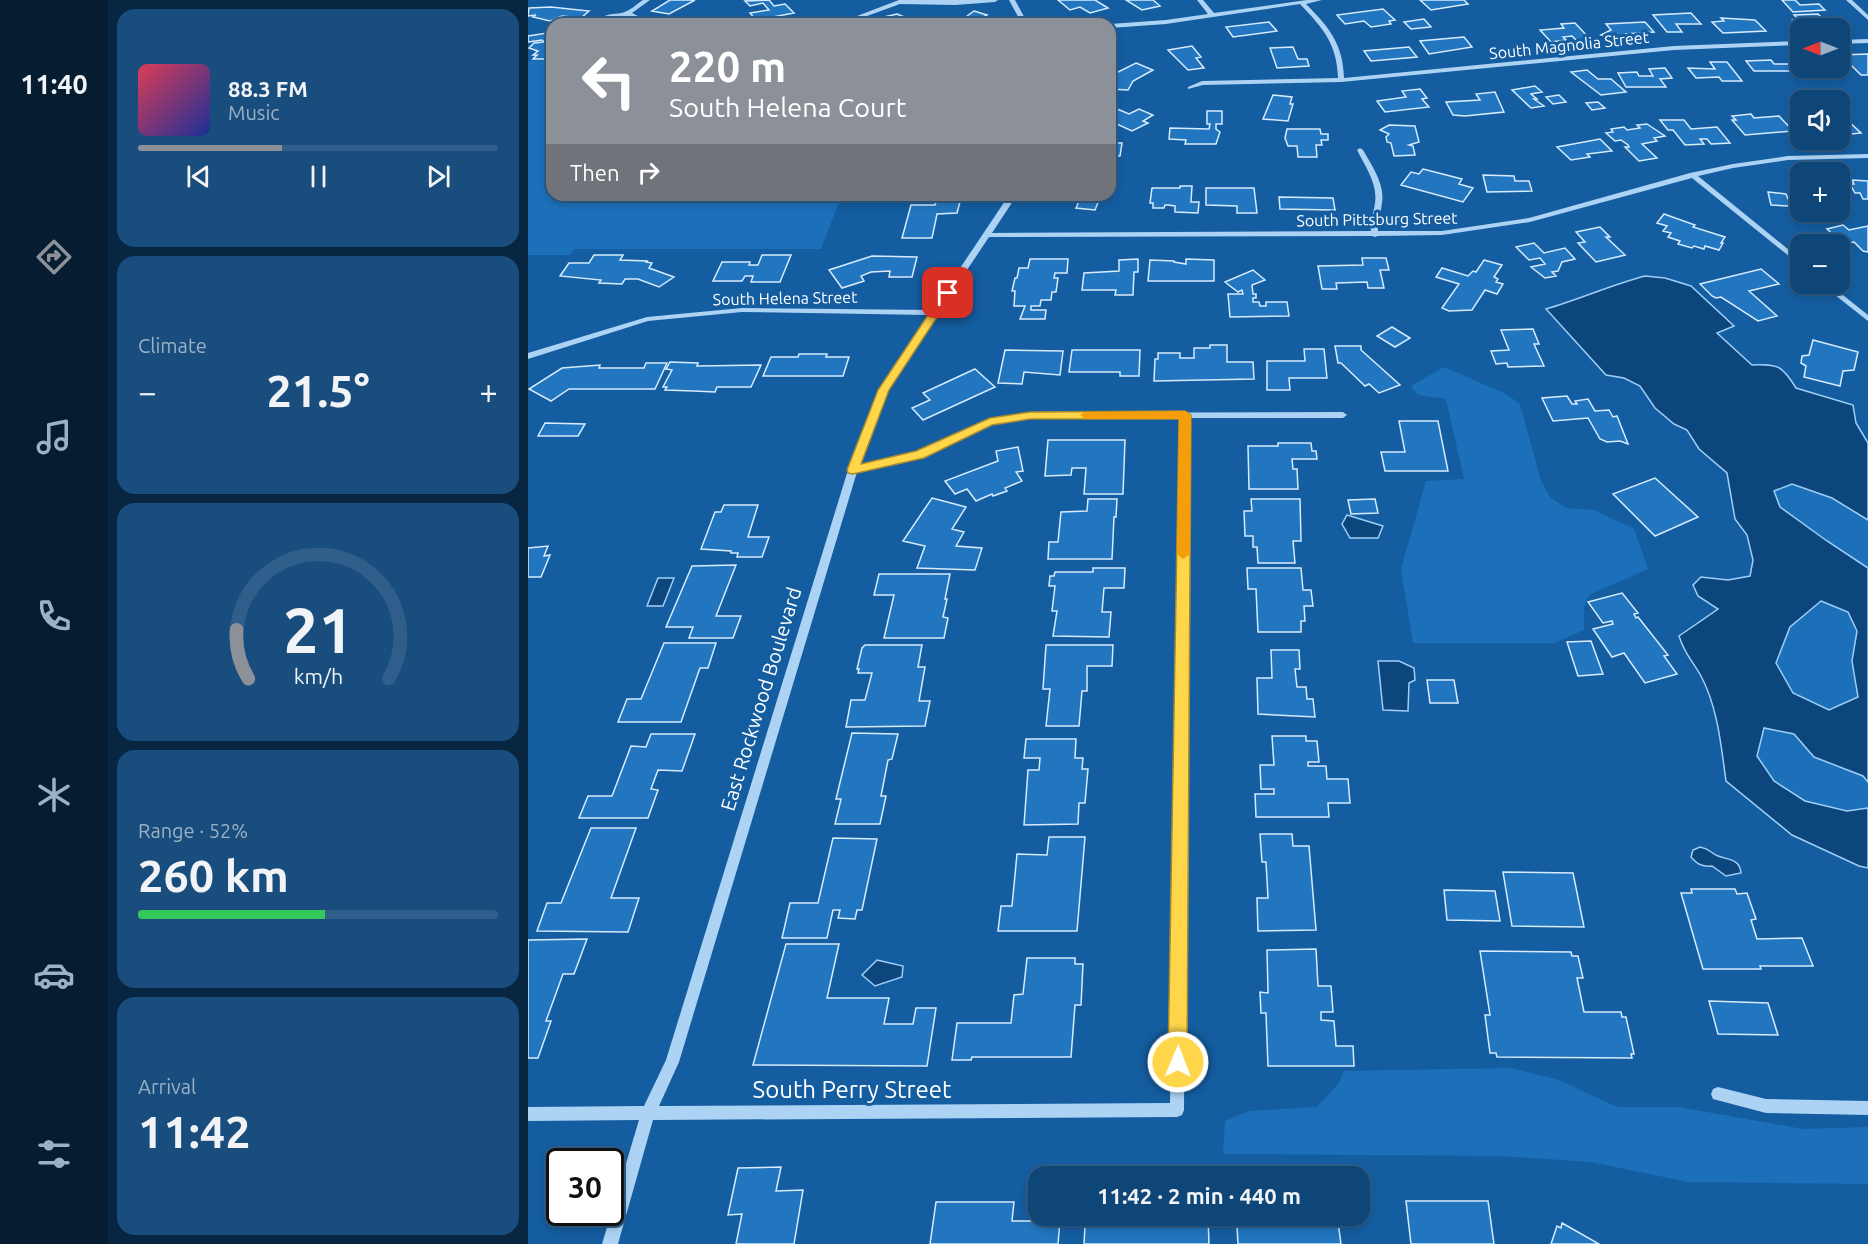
<!DOCTYPE html>
<html lang="en">
<head>
<meta charset="utf-8">
<style>
  body { margin:0; font-family:Ubuntu,sans-serif; background:#184d7d; color:#f1f3f6; height:100vh; display:flex; flex-direction:column; font-size:22px; white-space:nowrap }
  * { box-sizing:border-box; margin:0 }
  p { font-size:20px; color:#9bb1c6 }
  .icon { flex:none; width:33px; height:33px; fill:none; stroke:currentColor; stroke-width:2; stroke-linecap:round; stroke-linejoin:round }
  .map { position:relative; flex:1; overflow:hidden }
  .drawer { display:flex; flex-direction:column; gap:9px; padding:9px; background:#082642; width:420px }
  .drawer>* { flex:none }
  .hud { position:absolute; left:18px; top:18px; width:570px; height:183px; border-radius:18px; box-shadow:0 3px 9px #0003,0 0 0 2px #2f5e8a; background:#8c9099; color:#fff; overflow:hidden }
  .needle { width:39px; rotate:270deg }
  .fabs { position:absolute; left:1262px; top:18px; display:grid; gap:12px }
  .fabs a { display:grid; place-items:center; width:60px; height:60px; border-radius:12px; background:#0f4678; box-shadow:0 3px 9px #0003,0 0 0 2px #2f5e8a; font-size:30px }
  .speed { position:absolute; left:18px; top:1148px; display:flex; gap:12px; font-size:30px; font-weight:700; text-align:center }
  .speed>* { display:grid; place-content:center; width:78px; height:78px; border-radius:50%; background:#0f4678; box-shadow:0 3px 9px #0003,0 0 0 2px #2f5e8a; line-height:1 }
  .speed .limit { border:3px solid #111; border-radius:9px; background:#fff; color:#111 }
  .pin { position:absolute; display:grid; place-items:center; width:51px; height:51px; color:#fff; margin:-26px; border-radius:12px; box-shadow:0 3px 9px #0006 }
  .me { position:absolute; width:66px; margin:-33px; rotate:1deg; stroke-linejoin:round; filter:drop-shadow(0 0 4px #0008) }
  .turn { display:flex; align-items:center; gap:21px; height:126px; padding:0 24px; font-size:27px }
  .turn .icon { width:78px; height:78px; stroke-width:2.5 }
  .turn b { display:block; font-size:42px; line-height:51px }
  .then { display:flex; align-items:center; height:57px; padding:0 24px; background:#0003; gap:12px; font-size:22px }
  .big { font-size:45px; font-weight:700; line-height:1.1 }
  .drawer .tile { flex:1; display:flex; flex-direction:column; justify-content:center; gap:9px; min-width:0; padding:0 21px; border-radius:18px; background:#184d7d }
  .drawer .dial { align-items:center; gap:0 }
  .dial svg { height:156px; overflow:visible; fill:none; stroke:#2f5e8a; stroke-width:7; stroke-linecap:round; text-anchor:middle }
  .dial text { fill:#f1f3f6; stroke:none }
  .song { display:flex; align-items:center; gap:18px }
  .cover { width:72px; height:72px; border-radius:9px; background:linear-gradient(135deg,hsl(350 70% 55%),hsl(230 70% 35%)) }
  .played { height:6px; border-radius:3px; background:linear-gradient(90deg,#8c9099 40%,#2f5e8a 40%) }
  .keys { display:flex; justify-content:space-around; direction:ltr }
  .heat { display:flex; justify-content:space-between; align-items:center; font-size:33px; direction:ltr }
  .charge { height:9px; border-radius:4px; background:linear-gradient(90deg,#34c759 52%,#2f5e8a 0) }
  .trip { position:absolute; left:500px; top:1166px; width:342px; height:60px; border-radius:18px; background:#0f4678; box-shadow:0 3px 9px #0003,0 0 0 2px #2f5e8a; font-weight:700; line-height:60px; text-align:center }
  main { display:flex; flex:1; min-height:0 }
  .tabs { display:flex; flex-direction:column; width:108px; justify-content:space-around; align-items:center; background:#061c30; color:#9bb1c6 }
  .tabs .icon { width:42px; height:42px }
  .tabs .selected { color:#8c9099 }
  .tabs b { font-size:27px; color:#f1f3f6 }
  .map>svg:first-child { display:block }
</style>
</head>
<body>
<main>
<nav class="tabs">
<b>11:40</b>
<svg class="icon selected" aria-label="directions" viewBox="0 0 24 24"><path d="M12 3l9 9-9 9-9-9zM9 14v-3h6M13 9l2 2-2 2"/></svg>
<svg class="icon" aria-label="music" viewBox="0 0 24 24"><path d="M9 18V5l10-2v13"/><circle cx="6" cy="18" r="3"/><circle cx="16" cy="16" r="3"/></svg>
<svg class="icon" aria-label="phone" viewBox="0 0 24 24"><path d="M5 4h4l2 5-3 2q2 4 5 5l2-3 5 2v4C11 20 4 13 5 4z"/></svg>
<svg class="icon" aria-label="climate" viewBox="0 0 24 24"><path d="M12 3v18M4 7l16 10M4 17L20 7"/></svg>
<svg class="icon" aria-label="car" viewBox="0 0 24 24"><path d="M5 17H2v-5l4-1 3-4h7l3 4 3 1v5h-3M9 17h6M6 11h13"/><circle cx="7" cy="17" r="2"/><circle cx="17" cy="17" r="2"/></svg>
<svg class="icon" aria-label="filters" viewBox="0 0 24 24"><path d="M4 7h16M4 17h16"/><circle cx="9" cy="7" r="2"/><circle cx="15" cy="17" r="2"/></svg>
</nav>
<section class="drawer">
<div class="tile">
<div class="song"><i class="cover"></i><div><b>88.3 FM</b><p>Music</p></div></div>
<div class="played"></div>
<div class="keys"><svg class="icon" aria-label="previous" viewBox="0 0 24 24"><path d="M18 5L8 12l10 7zM5 5v14"/></svg><svg class="icon" aria-label="pause" viewBox="0 0 24 24"><path d="M8 5v14M16 5v14"/></svg><svg class="icon" aria-label="next" viewBox="0 0 24 24"><path d="M6 5l10 7-10 7zM19 5v14"/></svg></div>
</div>
<div class="tile"><p>Climate</p>
<div class="heat"><a>−</a><b class="big">21.5°</b><a>+</a></div>
</div>
<div class="tile dial"><svg viewBox="0 0 100 80">
<path d="M14 69A42 42 0 1 1 86 69"/>
<path d="M14 69A42 42 0 0 1 8 44" stroke="#8c9099"/>
<text x="50" y="56" font-size="32" font-weight="700">21</text>
<text x="50" y="72" font-size="11">km/h</text>
</svg></div>
<div class="tile"><p>Range · 52%</p><b class="big">260 km</b><div class="charge"></div></div>
<div class="tile"><p>Arrival</p><b class="big">11:42</b></div>
</section>
<div class="map">
<svg width="1340" height="1244" viewBox="0 0 1340 1244">
  <rect width="100%" height="100%" fill="#145da0"/>
  <path fill="#1c70ba" d="M24,60V195H103L102,197H313L293,249H46L42,255H0V61Z
    M916,367L978,394L992,404L1013,481L1022,497L1038,508L1066,510L1106,529L1120,569L1061,595L1056,606V630L1026,643H885L873,569L898,481L936,479L918,399L890,395L883,386Z
    M1263,484L1304,498L1340,520V568L1299,541L1252,507L1246,491Z
    M1293,600L1320,612L1329,631L1324,661L1330,697L1301,710L1265,693L1248,663L1262,627Z
    M1235,728L1266,734L1286,757L1335,776L1340,782V808L1319,811L1277,801L1246,781L1229,756Z
    M983,1068L1031,1080L1089,1107H1151L1275,1129L1340,1127V1184L1160,1182L1063,1162L972,1156L695,1154L697,1121L721,1111L789,1107L810,1084L816,1071Z"/>
  <path fill="#0c467d" stroke="#9fcff7" stroke-width="1.5" fill-rule="evenodd" d="M1117,276L1137,278L1163,286L1206,326L1189,333L1224,365C1250,364 1254,365 1268,388L1325,405L1328,423L1340,443V520L1304,498L1264,484L1246,491L1252,507L1299,541L1340,568V782L1335,776L1286,757L1266,734L1236,728L1229,756L1246,781L1277,801L1319,811L1340,808V868L1331,866L1264,835L1198,781C1193,746 1190,708 1173,676C1164,660 1157,655 1151,636L1190,609L1170,596L1165,585L1173,577L1200,580L1222,576L1225,560L1219,535L1207,519L1199,473L1171,449L1159,430L1146,424L1127,408L1112,386L1096,378L1078,375L1018,309C1052,299 1083,285 1117,276ZM1293,601L1320,612L1329,631L1324,661L1330,697L1301,710L1265,693L1248,663L1262,627Z
    M819,515L855,526L850,538H822L814,524Z
    M130,578H146L135,606H119Z
    M850,661H871L886,668L887,680L881,683L880,711L855,710Z
    M1172,847C1183,849 1182,853 1190,856C1201,860 1212,859 1213,873L1198,876L1184,866C1174,867 1169,864 1163,857L1165,850Z
    M349,960L375,966L374,977L347,986L334,975Z"/>
  <path fill="#2275bf" stroke="#d6ebfd" stroke-width="1.5" d="M142,0H167L141,14L124,11Z
    M241,0L246,6L257,4L266,13L228,20L222,13L241,10L235,3L222,6L217,1Z
    M530,0H567L580,8L562,13L552,7L542,10Z
    M598,0H625L632,6L614,10Z
    M892,0H936L940,4L903,10Z
    M1254,0H1267L1272,5L1291,4L1297,10L1265,12Z
    M23,7L61,11L53,18L34,16L22,21L5,17L8,15L0,16L1,8Z
    M855,9L867,20L861,21L863,24L843,27L836,21L817,24L809,15Z
    M446,11L459,15L452,19L461,21L457,24H428Z
    M1163,13L1173,24H1148L1154,32H1139L1125,15Z
    M369,14L381,19L388,17L393,21L386,22L390,24L354,23L361,21L356,17Z
    M1290,14L1304,28H1280L1276,25H1271L1265,20H1271L1266,15Z
    M1193,18L1227,20L1238,31L1195,33L1184,22L1196,21Z
    M896,19L903,27L883,29L876,22Z
    M741,22L749,31L705,37L698,27Z
    M1117,22L1126,32L1097,34L1100,35L1088,41L1073,35L1083,30L1078,24Z
    M1047,23L1064,41L1050,42L1044,36L1035,37L1038,40L1023,42L1012,30L1036,28L1033,24Z
    M19,33L20,42H24L22,49L24,52L17,59H5L9,55H5L10,51L1,48L6,43L16,42L14,40L0,42V36Z
    M936,37L944,47L901,54L892,41Z
    M664,46L673,57L668,58L676,68L660,70L640,50Z
    M765,47L770,59H779L781,66L749,68L742,48Z
    M881,47L889,57L843,61L836,51Z
    M1340,54V75H1333L1313,55Z
    M1243,60L1246,64H1263L1269,71H1226L1218,61Z
    M1182,62H1199L1214,81H1194L1191,77L1168,78L1160,68L1187,69Z
    M608,63L625,70L605,81L600,90L582,89L585,83L582,81V76Z
    M1137,68L1144,78L1132,79L1138,87H1098L1090,73L1109,72L1111,76H1125L1121,69Z
    M1059,70L1070,79H1083L1098,92L1073,95L1043,72Z
    M1007,86L1014,92L1003,94L1009,99H1006L1016,106L1003,108L984,90Z
    M892,89L899,98L894,99L901,107L857,112L849,101L878,97L874,91Z
    M967,92L976,112L937,116L925,115L918,102L952,100L948,94Z
    M745,95L764,97L762,104H765L760,121L735,119Z
    M1031,95L1038,102L1025,104L1018,97Z
    M1070,102L1077,108L1064,110L1058,103Z
    M582,106L601,114L611,109L625,115L615,121L620,123L604,131L582,121Z
    M679,111H694V124H688V129L692,132L688,144H657L658,140L641,139L642,128L681,129L682,124H679Z
    M1223,114L1226,118L1251,116L1265,131L1217,135L1204,120H1208L1204,116Z
    M1311,118H1317L1333,133L1315,135L1311,131Z
    M1132,120H1156L1163,129L1189,127L1202,143L1183,144L1179,139H1172L1176,144L1157,145L1145,130H1140Z
    M1119,124L1137,136L1126,138L1129,141L1114,144L1129,158L1111,161L1097,147H1101L1100,145L1093,140L1087,141L1078,133L1085,132L1083,129L1096,127L1099,130L1112,128L1109,125Z
    M861,125L887,126L891,142L881,145L885,146L887,155L866,156L863,143L859,142L858,137L861,134L852,130Z
    M759,129H792L793,134H800V140H793L794,145H788L789,157H770L769,146H760L757,138Z
    M1072,139L1084,151L1059,154L1062,157L1043,160L1029,147Z
    M582,143H594L592,156H582Z
    M895,169L934,179L931,184L945,188L935,202L873,185L883,172L891,174Z
    M955,175L986,176L987,181H1001L1004,191L959,192Z
    M1324,180L1340,181V199H1335L1332,193H1327L1322,184H1326Z
    M652,186H664L663,202H671L670,213L647,212V206L640,205H637L636,208H625V203H622L624,188H652Z
    M678,188H726L729,213H709V206L678,205Z
    M1240,192L1258,194L1260,199H1268L1267,194L1272,195V212H1295V214L1282,212L1283,215L1263,213L1261,206L1243,205Z
    M544,195H573L567,210L548,208L552,199L542,198Z
    M751,197L805,198L807,210L752,209Z
    M408,202H432L429,213L409,214L404,238H374L383,205H407Z
    M1136,214L1167,225L1165,227L1197,237L1193,243H1195L1191,250L1177,246L1176,249L1166,246L1164,248L1150,244L1152,241L1140,237L1143,233L1135,231L1139,226L1129,223Z
    M1315,225L1321,230L1340,226V252L1335,251L1326,242L1315,244L1299,229Z
    M1072,227L1082,237H1078L1097,255L1068,262L1050,243L1057,242L1048,232Z
    M1006,243L1016,253L1037,248L1047,259L1034,262L1030,271L1024,272L1028,276L1017,278L1003,267L1017,264L1012,258L1001,260L988,247Z
    M66,255H95L92,260L119,261L118,262L124,263L121,268L146,277L131,287L110,279H97L94,284L71,283L73,280L32,276L41,263H61Z
    M234,255H263L252,282H223L225,276H217L214,281H185L194,262H222L221,265H230Z
    M344,256L389,257L384,277H361L362,271L343,272L333,276L336,281L314,288L301,270Z
    M834,258H858L861,270H852L856,288H840L839,282L808,283L809,289H794L790,266L835,265Z
    M502,259H540L539,273H527L526,278H530L528,292H524L523,300H513L512,306H503V310H518L517,319H492L497,306H486L487,291H484L487,278H489L491,268H500Z
    M610,259V272H606L605,295H587L588,290H554L556,273L591,271V260Z
    M658,259L686,260V281H620L622,260L646,261V262L658,264Z
    M956,260L974,265L966,277L970,279L968,282L975,284L969,294L957,290L944,310L921,311L914,308L931,284L908,277L914,268L940,276L945,271L948,272Z
    M1233,269L1251,284L1221,291L1249,316L1230,321L1193,297L1188,298L1184,296L1172,284Z
    M725,270L737,280L724,285L725,294H728V298H725V302H731L732,306H738V302H759L761,316L702,317L700,294H715L714,290L710,292L697,282Z
    M864,327L882,338L867,347L849,336Z
    M1005,329L1011,344H1006L1016,366L980,367L979,363L968,364L963,351L981,350L973,330Z
    M1285,340L1330,352L1326,370L1315,371L1312,386L1276,377L1278,366L1273,363L1274,356L1281,355Z
    M682,345H699V362H725L726,379L626,381L627,359H630V353H652V358H666V348H682Z
    M807,346H833V350L872,385L851,393L841,384L837,386L813,363H810Z
    M776,349H796L799,378H761L762,390H739V361H777Z
    M477,350L535,351L532,375L496,372L494,384L470,383Z
    M544,350H612L611,376H592V372H541Z
    M271,354H299L298,357H321L315,376H235L243,357H270Z
    M142,362L170,363L169,366L233,365L223,387H189L187,392L166,391L137,390L139,387H135L144,370L138,369Z
    M118,363H139L127,389H41L23,401L1,389L34,368L72,365L71,368H116Z
    M447,369L467,387L395,420L384,408L402,400L395,393Z
    M1039,396L1044,404H1049L1047,401L1060,399L1067,411L1081,410L1085,417L1089,416L1100,444L1092,441L1079,442L1072,439L1060,418L1025,421L1014,398Z
    M871,421H910L920,471H857L853,452H877Z
    M17,423L57,424L50,436H10Z
    M520,440H597L595,494H556L558,468H544L543,475L517,476Z
    M750,443H783L784,451H788L789,459H764L765,469H769L770,489H721L720,446H750Z
    M490,447L495,471L488,472L494,481L477,488L479,491L465,496L464,494L448,501L439,489L427,494L417,481L470,461L468,451Z
    M1127,478L1170,517L1127,536L1085,494Z
    M404,498L438,507L424,529L436,532L428,546L454,548L447,570L389,568L397,546L375,541Z
    M560,499H589L588,517H586L584,559H520L521,542H530L533,512L559,511Z
    M723,499H772L773,541H765L767,563H730L729,547H725V536H717L716,511H724Z
    M847,499L850,513L823,514L820,500Z
    M196,505H230L220,537H241L234,557H209L210,553H203V551L173,549L187,512H193Z
    M20,546L16,556L22,555L13,577H0V548Z
    M208,565L188,616H213L205,638H161L165,627H138L164,566Z
    M565,568H597L596,588H576L574,612H583L581,637L525,636L529,611H524L527,586H521L522,576H526L527,572H565Z
    M719,568H773L775,590H783L785,606H776L777,621H773V632H730L728,589H720Z
    M351,574H422L417,599H419L415,617L420,618L416,638H356L366,595H346Z
    M1094,593L1110,613L1106,614L1108,618L1110,617L1140,655L1136,656L1149,674L1117,683L1096,653L1084,657L1065,629L1085,624L1084,621L1075,623L1060,602Z
    M1063,641L1075,674L1050,676L1039,642Z
    M136,643H188L180,668H172L153,722H90L99,699H113Z
    M337,645H394L390,667H397L391,701H402L397,726L318,727L323,700H337L344,673H330L331,669H329L334,648Z
    M518,645H585L584,666H559V691H554L551,726H518L522,689H515Z
    M743,650H771L772,669H767L769,687H778L779,699H785L787,717L730,714L729,678H744Z
    M899,680H926L930,703H902Z
    M324,733L370,734L364,759L360,760L353,796H358L352,824H307L313,799H308Z
    M123,734H167L154,771L130,770L123,789L130,790L120,818H51L60,796H84L103,746L118,747Z
    M744,736H778V741H789L791,762H780V766H798L799,779H820L822,803H800L801,817H728L727,794H746V789H733L732,765H746Z
    M498,739H548L547,758H555L554,769H560L557,803H551L550,824L496,825L500,770H511L512,758H496Z
    M63,828H108L83,898H111L100,932L9,931L19,903H33Z
    M732,834H764L765,846H781L788,930L730,931L729,898H740L738,862H734Z
    M521,837H557L549,931H470L473,906H484L489,854L519,855Z
    M305,838L349,839L334,910H329L327,919L310,918L312,910H305L299,938H254L262,903H290Z
    M975,872L1045,873L1056,927L984,926Z
    M1163,889H1207L1209,894L1219,893L1228,919L1223,920L1229,939L1274,938L1285,966H1232L1233,969H1175L1153,893H1164Z
    M916,890L967,891L972,921L919,920Z
    M59,939L46,974H35L18,1021H23L10,1058H0V940Z
    M258,944H311L299,998H361L356,1024H385L388,1008H408L399,1066L225,1065Z
    M788,949L790,986H803L805,1012H793V1020L806,1021L808,1046H825L826,1066H740L738,1013H733L732,992L740,993L739,950Z
    M952,951L1043,952L1044,956H1050L1055,978H1049L1056,1012H1093L1094,1017H1098L1106,1054H1103L1104,1058L969,1057L968,1053H962L957,1015H962Z
    M499,958H547V964H555L553,1005H547L543,1057H444L443,1060H424L429,1023H483L486,995L495,994Z
    M1181,1001L1240,1003L1250,1035L1190,1034Z
    M253,1167L248,1191L275,1190L266,1244H208L214,1214L200,1215L210,1168Z
    M878,1201H960L966,1244H883Z
    M408,1202H486L484,1221H532L530,1244H402Z
    M627,1215H680L681,1244H556L557,1226H627Z
    M756,1215H809L813,1244H710L709,1227L757,1224Z
    M1034,1223L1071,1244H1023L1029,1226L1033,1228Z"/>
  <g fill="none" stroke-linecap="round" stroke-linejoin="round">
    <path fill="#add3f4" fill-rule="evenodd" d="M115,0H122L104,13L110,16V21L107,24H101L104,21V17C93,15 83,15 74,24H68C80,9 86,17 99,11C104,9 110,3 115,0Z
      M371,0H470L467,2L427,5L372,4L317,24H308Z
      M481,0H487L500,24H494Z
      M669,0H675L686,13L779,0H794L778,4C801,27 815,44 816,78L1146,46L1272,41V45L1146,50L813,82L675,85L660,89V87L674,81L810,78C809,44 795,28 772,4L638,24L582,28V24L638,20L680,14Z
      M1318,0H1324L1340,15V20Z
      M1340,39V43L1311,44V40Z
      M832,148L835,150C844,166 857,184 854,203C853,213 849,220 850,231H914L1001,218L1162,173L1205,164L1260,156L1340,154V158L1260,160L1205,168L1170,176L1272,259V265L1164,178L1002,222L914,235L850,236L847,237L844,236L461,237L359,390L331,465L390,452L459,420L502,413L815,412L819,415L815,418H661L656,1110L654,1115L649,1117L125,1120L90,1244H74L111,1120L0,1121V1107L116,1106L138,1060L320,470L351,390L401,315L214,312L120,321L0,359V353L119,317L214,308L404,310L481,195H489L464,233L843,231C841,220 846,213 847,203C850,184 837,166 829,150ZM652,418L642,1103L131,1106L151,1062L329,472L395,457L464,425L502,419Z
      M1293,284H1301L1340,315V321Z
      M1190,1087L1238,1099L1340,1101V1115L1238,1113L1185,1099L1183,1094L1185,1089Z"/>
  </g>
  <path fill="#ffd54a" stroke="#a68a30" stroke-width="1.5" d="M420,290L425,293L361,390L333,464L388,451L462,418L502,412L657,411L663,415L659,1062L656,1068L650,1071L643,1068L640,1062L651,419H502L464,425L396,458L325,474L320,473L319,470L350,390L416,291Z"/>
  <path fill="#f59e0b" d="M657,411L663,415L662,554L655,559L649,554L651,419H557L552,415L557,412Z"/>
  <g text-anchor="middle" stroke-width="6" stroke-linejoin="round" paint-order="stroke">
    <g font-size="16" fill="#fff" stroke="#145da0">
      <text transform="translate(1041 45) rotate(-6)" y="6">South Magnolia Street</text>
      <text transform="translate(849 219) rotate(-1)" y="6">South Pittsburg Street</text>
      <text transform="translate(257 298) rotate(-1)" y="6">South Helena Street</text>
    </g>
    <g font-size="20" fill="#fff" stroke="#145da0">
      <text transform="translate(233 699) rotate(-73)" y="7">East Rockwood Boulevard</text>
    </g>
    <g font-size="24" fill="#fff" stroke="#145da0">
      <text x="324" y="1098">South Perry Street</text>
    </g>
  </g>
</svg>
<div class="fabs">
<a><svg class="needle" viewBox="-14 -14 28 28"><path d="M0-13l5 13h-10z" fill="#e53935"/><path d="M0 13l5-13h-10z" fill="#9bb1c6"/></svg></a>
<a><svg class="icon" aria-label="sound" viewBox="0 0 24 24"><path d="M4 9h4l5-4v14l-5-4H4zM17 9q2 3 0 6"/></svg></a>
<a>+</a>
<a>−</a>
</div>
<div class="speed"><div class="limit">30</div></div>
<div class="pin" style="left:420px;top:293px;background:#d93025"><svg class="icon" aria-label="arrive" viewBox="0 0 24 24"><path d="M6 21V4h12l-3 4 3 4H6"/></svg></div>
<svg class="me" style="left:650px;top:1062px" viewBox="-20 -20 40 40"><circle r="17" fill="#ffd54a" stroke="#fff" stroke-width="3"/><path d="M0-11L8 9 0 5-8 9z" fill="#fff"/></svg>
<div class="trip">11:42 · 2 min · 440 m</div>
<div class="hud">
<div class="turn"><svg class="icon" aria-label="left" viewBox="0 0 24 24"><path d="M17 20v-9H6M10 6l-5 5 5 5"/></svg><div><b>220 m</b>South Helena Court</div></div>
<div class="then">Then<svg class="icon" aria-label="right" viewBox="0 0 24 24"><path d="M7 20v-9h11M14 6l5 5-5 5"/></svg></div>
</div>
</div>
</main>
</body>
</html>
